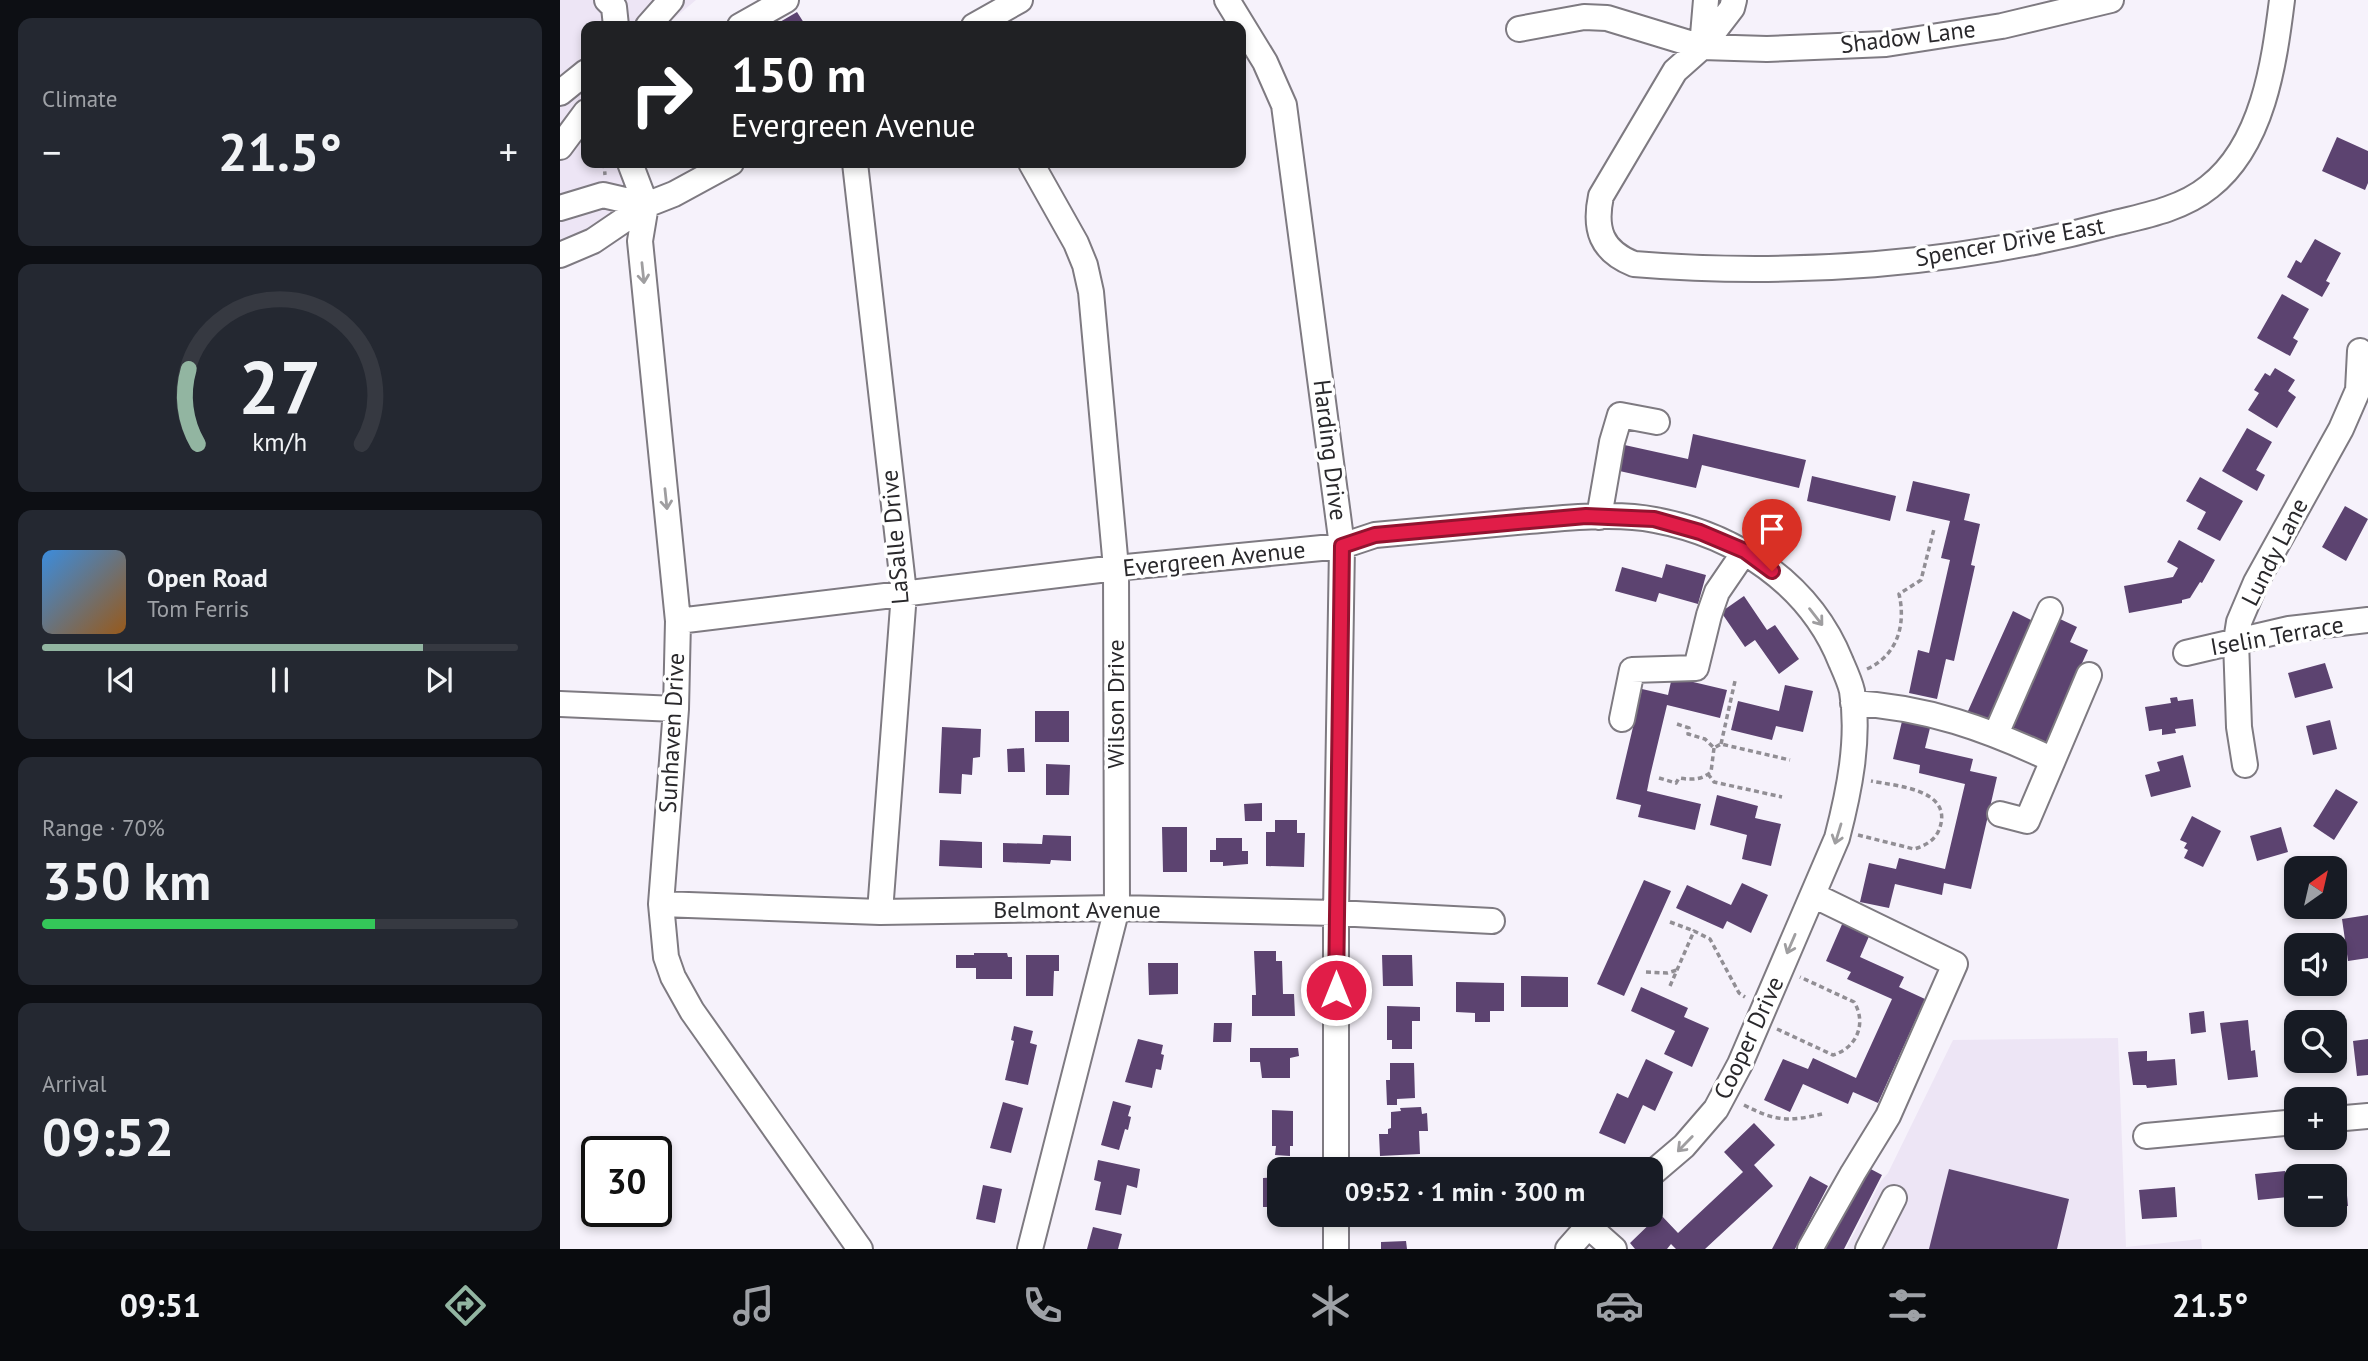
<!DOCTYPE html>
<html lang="en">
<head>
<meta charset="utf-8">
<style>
  body { margin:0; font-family:"PT Sans",sans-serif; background:#242831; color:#f1f3f6; height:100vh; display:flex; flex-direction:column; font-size:26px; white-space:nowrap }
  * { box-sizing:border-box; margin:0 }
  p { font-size:23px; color:#9ea1a6 }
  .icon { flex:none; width:38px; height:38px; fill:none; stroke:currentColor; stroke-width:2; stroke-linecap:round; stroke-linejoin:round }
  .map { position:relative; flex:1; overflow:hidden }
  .details { display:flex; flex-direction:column; gap:18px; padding:18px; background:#0d0f14; width:560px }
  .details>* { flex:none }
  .banner { position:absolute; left:21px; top:21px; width:665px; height:147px; border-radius:14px; box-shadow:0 4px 10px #0003; background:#202124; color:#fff; overflow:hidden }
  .needle { width:46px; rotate:34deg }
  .controls { position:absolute; left:1724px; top:856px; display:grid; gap:14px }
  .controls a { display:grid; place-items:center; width:63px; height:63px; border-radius:14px; background:#171b24; box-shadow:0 4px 10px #0003; font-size:35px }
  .speed { position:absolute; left:21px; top:1136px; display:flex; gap:14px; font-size:35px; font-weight:700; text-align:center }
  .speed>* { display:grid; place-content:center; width:91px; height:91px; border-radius:50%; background:#171b24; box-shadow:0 4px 10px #0003; line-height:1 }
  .speed .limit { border:4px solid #111; border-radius:10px; background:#fff; color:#111 }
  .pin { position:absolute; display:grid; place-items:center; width:60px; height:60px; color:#fff; margin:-72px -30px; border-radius:50% 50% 50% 0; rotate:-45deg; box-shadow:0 0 7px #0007 }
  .pin .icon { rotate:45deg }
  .me { position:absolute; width:77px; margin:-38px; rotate:0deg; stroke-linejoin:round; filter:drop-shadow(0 0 5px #0008) }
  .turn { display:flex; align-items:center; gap:24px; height:147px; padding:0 35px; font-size:32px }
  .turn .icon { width:91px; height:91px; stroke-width:2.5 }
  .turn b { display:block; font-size:49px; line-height:60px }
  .big { font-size:52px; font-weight:600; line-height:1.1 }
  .details .tile { flex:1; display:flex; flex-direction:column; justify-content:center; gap:10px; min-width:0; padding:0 24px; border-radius:14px; background:#242831 }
  .details .dial { align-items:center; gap:0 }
  .dial svg { height:182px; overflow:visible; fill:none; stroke:#363941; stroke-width:7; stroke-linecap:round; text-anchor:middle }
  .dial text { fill:#f1f3f6; stroke:none }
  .song { display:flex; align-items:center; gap:21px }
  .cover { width:84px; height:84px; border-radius:10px; background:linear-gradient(135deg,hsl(210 70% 55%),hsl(30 70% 35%)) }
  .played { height:7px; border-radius:4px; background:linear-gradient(90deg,#92b5a1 80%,#363941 80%) }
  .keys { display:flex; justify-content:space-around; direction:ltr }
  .heat { display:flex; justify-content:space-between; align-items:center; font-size:38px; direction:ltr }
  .charge { height:10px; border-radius:5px; background:linear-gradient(90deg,#34c759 70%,#363941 0) }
  .trip { position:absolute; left:707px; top:1157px; width:396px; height:70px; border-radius:14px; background:#171b24; box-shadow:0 4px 10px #0003; font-weight:600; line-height:70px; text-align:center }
  .dock { display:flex; height:112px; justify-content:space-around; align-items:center; background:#090b0e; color:#9ea1a6 }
  .dock .icon { width:49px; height:49px }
  .dock .active { color:#92b5a1 }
  .dock b { font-size:32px; color:#f1f3f6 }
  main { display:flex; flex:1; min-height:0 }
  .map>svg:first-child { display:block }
</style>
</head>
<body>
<main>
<section class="details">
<div class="tile"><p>Climate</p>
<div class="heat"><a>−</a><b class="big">21.5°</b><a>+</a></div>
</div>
<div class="tile dial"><svg viewBox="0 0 100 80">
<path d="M14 69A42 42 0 1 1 86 69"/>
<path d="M14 69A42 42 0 0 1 10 36" stroke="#92b5a1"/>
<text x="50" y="56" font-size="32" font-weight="700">27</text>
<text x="50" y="72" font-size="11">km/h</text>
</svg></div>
<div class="tile">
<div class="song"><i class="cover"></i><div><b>Open Road</b><p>Tom Ferris</p></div></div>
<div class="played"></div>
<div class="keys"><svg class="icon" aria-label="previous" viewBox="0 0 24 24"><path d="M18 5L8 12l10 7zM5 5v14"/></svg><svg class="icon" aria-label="pause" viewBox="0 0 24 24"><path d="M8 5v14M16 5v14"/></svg><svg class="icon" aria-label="next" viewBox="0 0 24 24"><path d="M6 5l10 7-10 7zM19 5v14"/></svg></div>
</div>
<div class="tile"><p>Range · 70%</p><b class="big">350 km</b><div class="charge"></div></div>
<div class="tile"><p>Arrival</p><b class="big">09:52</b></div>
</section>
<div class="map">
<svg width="1808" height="1249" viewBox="0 0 1808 1249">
  <rect width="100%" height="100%" fill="#f6f2fb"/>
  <path fill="#ede5f5" d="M0,0H136L105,26H26V163H65L81,213L0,259Z
    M1558,1038L1566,1247L1641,1239L1642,1249H1286L1321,1181L1328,1173L1393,1040Z"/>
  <path fill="#5c4370" d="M237,12L246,26H213Z
    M1777,137L1808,151V183L1805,190L1762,171Z
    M1755,239L1781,253L1766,281L1770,283L1762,297L1727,277L1736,260L1741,263Z
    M1722,294L1749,309L1733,338L1738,341L1730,356L1697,338Z
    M1715,368L1735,380L1728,391L1736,397L1717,428L1688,410L1699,393L1694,390L1705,373L1710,376Z
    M1687,428L1712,442L1696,470L1705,475L1697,491L1662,471Z
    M1133,434L1246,460L1239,488L1142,465L1136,488L1055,470L1060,444L1128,459Z
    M1252,476L1336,496L1330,521L1247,501Z
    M1640,477L1683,501L1660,541L1637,529L1646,512L1626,501Z
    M1353,481L1410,494L1404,520L1420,524L1411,565L1415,566L1394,661L1386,659L1377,699L1349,693L1358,650L1369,653L1390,560L1381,558L1390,521L1346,511Z
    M1785,506L1808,519L1786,561L1762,547Z
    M1619,540L1655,560L1642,583L1640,582L1630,598L1622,600V603L1569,613L1564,586L1613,577L1618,568L1607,562Z
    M1106,564L1146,575L1138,604L1099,593L1096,602L1055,591L1062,567L1102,578Z
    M1184,596L1207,630L1215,625L1239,659L1219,674L1195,640L1185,647L1161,612Z
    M1453,611L1473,621L1429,720L1408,711Z
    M1500,619L1517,627L1510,642L1528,650L1485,745L1451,729Z
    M1765,663L1773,688L1735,698L1728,673Z
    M1112,677L1167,690L1160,718L1107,705L1090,776L1087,791L1141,804L1135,830L1078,817L1081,805L1056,799L1082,689L1108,695Z
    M1225,685L1253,691L1243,732L1216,726L1212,740L1171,730L1178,701L1219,711Z
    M1617,697L1618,701L1633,699L1636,726L1615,729L1616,733L1602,735V729L1589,731L1585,707L1611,703L1610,698Z
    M475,711H509V742H475Z
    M1343,717L1371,724L1365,748L1413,759L1410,771L1437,777L1411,889L1384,883L1382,895L1335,884L1329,908L1300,902L1309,863L1336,869L1339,858L1385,869L1405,784L1359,773L1360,765L1333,759Z
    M1770,720L1777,749L1753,755L1746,726Z
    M382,727L421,729L420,757L413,758L412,775L402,774L401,794L379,793Z
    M464,748L465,772H448L447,749Z
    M1623,755L1631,787L1591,797L1585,775L1600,771L1597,762Z
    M486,764L510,765L509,795H486Z
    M1776,789L1798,802L1774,840L1753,826Z
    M1157,795L1198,806L1195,818L1221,824L1211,866L1182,859L1187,835L1150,825Z
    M702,803V821H685L684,804Z
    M1632,816L1661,831L1643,867L1624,858L1628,850L1624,848L1627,843L1620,840Z
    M715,820H737V833H745L744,867L706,866V832H715Z
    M602,827H627V872H603Z
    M1721,827L1728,852L1697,861L1690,836Z
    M483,835L511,836V861L491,860L490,864L443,862V843L482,844Z
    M656,838H682V851H688V864L663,866V862H650V850H656Z
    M380,840L422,842V868L379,866Z
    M1084,880L1111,891L1064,996L1037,984Z
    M1736,881V908L1728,909L1726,883Z
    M1182,883L1208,895L1191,933L1167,921L1163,929L1116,908L1127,885L1171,905Z
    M1808,915V958L1788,961L1782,919Z
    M1283,922L1310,934L1300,957L1344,977L1339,987L1365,999L1318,1103L1293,1092L1288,1104L1243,1084L1230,1112L1204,1100L1223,1059L1248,1069L1253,1058L1296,1078L1332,999L1287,979L1291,972L1266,961Z
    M694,951H716V961H722L723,994H734L735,1016H692V995H696Z
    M414,953H447L448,957H452V979H416V968H396V955H414Z
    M466,955H499V971H494L493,996H466Z
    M822,955H852L853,986H823Z
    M588,963H618V994L589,995Z
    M961,976L1008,977V1007H961Z
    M896,982L944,983V1011H930V1022H915V1013L896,1012Z
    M1081,987L1128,1008L1124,1017L1149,1028L1132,1067L1104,1054L1115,1031L1071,1011Z
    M827,1006L860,1007V1021H852V1049H832V1040H827Z
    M1644,1011L1646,1032L1631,1034L1629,1013Z
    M1688,1020L1691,1051L1695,1050L1698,1077L1668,1080L1660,1023Z
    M654,1023H672L671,1042H653Z
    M454,1026L473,1031L470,1043L477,1045L468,1085L445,1080L454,1041L451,1040Z
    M578,1039L603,1045L601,1054L604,1055L601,1070L596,1069L592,1088L565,1082Z
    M1808,1039V1075L1797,1076L1793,1041Z
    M690,1048H738L739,1056L730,1058V1078H702L700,1062H690Z
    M1587,1051V1061L1615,1059L1617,1085L1587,1088L1586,1085H1573L1568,1052Z
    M1086,1059L1113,1072L1095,1111L1083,1105L1065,1144L1039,1133L1057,1093L1068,1098Z
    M830,1063H854L855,1098L837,1099V1105H827L826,1080H830Z
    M553,1101L571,1106L568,1116L571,1117L568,1130L565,1129L559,1150L541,1145Z
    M443,1102L463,1108L451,1153L430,1148Z
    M861,1107L862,1114L867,1113L868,1131H859L860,1154L820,1156L819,1134H828V1129L831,1128V1112L841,1111L840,1108Z
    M712,1110L733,1111V1146H730V1156L715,1155L716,1146H712Z
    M1194,1123L1215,1145L1194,1165L1213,1186L1145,1249H1116L1111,1244L1107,1249H1075L1070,1243L1100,1214L1118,1233L1183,1172L1164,1152Z
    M538,1160L580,1169L577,1188L567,1185L561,1215L535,1210L541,1182L534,1180Z
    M1305,1166L1322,1175L1284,1249H1263Z
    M1780,1166L1782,1186L1786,1185L1788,1206L1774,1207V1176H1743V1173L1770,1170V1167Z
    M1389,1169L1509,1199L1497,1249H1369Z
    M1725,1171L1728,1197L1698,1200L1695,1174Z
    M1250,1176L1268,1186L1235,1249H1212Z
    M719,1177V1214H729V1217L713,1218V1207H703V1178Z
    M423,1185L442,1189L435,1223L416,1219Z
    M1615,1187L1617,1217L1582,1219L1579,1190Z
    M533,1227L562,1234L558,1249H527Z
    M846,1241L847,1249H821V1242Z"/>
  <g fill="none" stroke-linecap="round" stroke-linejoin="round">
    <g stroke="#7e7a81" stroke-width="28">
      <path id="minor" d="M47,0L54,7L56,26
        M667,0L705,62L724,105L782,546L776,913V1169
        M1174,0L1172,8L1142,47L1115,71L1041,196C1034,229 1041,251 1074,264C1230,277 1399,265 1551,224C1584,216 1622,209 1649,187C1703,145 1714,64 1722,0
        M88,26L111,0
        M180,26L226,0
        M414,26L460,0
        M959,29L1024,17L1047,18L1142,47L1207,49L1326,44L1442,26L1551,0
        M1142,47L1146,0
        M0,93L26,72
        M0,147L26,112
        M70,163L86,205L80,241L118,621L116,709L101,904L106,957L113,977L132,1011L300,1249
        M295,163L344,593L320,912
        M0,208L43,195L86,205
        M0,255L33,241L86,205L114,194L171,163
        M1039,517L1052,442L1060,415L1097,422
        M118,621L556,568L782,546L815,535C866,530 917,526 968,521C1008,518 1055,512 1095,520C1176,535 1250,584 1281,662C1285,671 1290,682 1292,691C1300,739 1289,792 1277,838L1180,1064L1156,1109L1124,1146L1090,1175
        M1626,653L1729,629L1808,620
        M1293,703C1366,707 1427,729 1493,760L1529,675
        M0,704L116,709
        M1062,719L1072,670L1136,668L1149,615L1157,592L1185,551
        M1436,734L1490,610
        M1685,765L1679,727L1676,641L1679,622L1696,582L1781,429L1798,390L1800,351
        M1440,814L1467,821L1493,760
        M101,904L320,912L557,908L776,913L932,921
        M1774,1119L1808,1116
        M1586,1136L1736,1122
        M776,1214V1249
        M1028,1226L1054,1249
        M470,1249L557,908L556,568L531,292L525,265L516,243L471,163
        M1008,1249L1039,1214
        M1250,1249L1293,1173L1328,1116L1395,964L1253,895
        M1308,1249L1334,1198"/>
    </g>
    <path stroke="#918e94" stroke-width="3.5" stroke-dasharray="5 3.5" stroke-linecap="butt" d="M44,163L45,175
      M1307,669C1338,655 1346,624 1339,594L1361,580L1374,529
      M1117,724L1129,728L1128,734L1145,739L1154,748L1161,744L1230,760
      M1161,744L1175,681
      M1148,774L1154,782L1222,797
      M1099,778L1116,783L1119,778C1132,780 1141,780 1151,772L1154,748
      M1298,835L1354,849C1365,846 1375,840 1379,830C1395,789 1336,786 1311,781
      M1110,922L1134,931
      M1086,972L1107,973L1117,970
      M1110,986L1134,931L1150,939L1179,993L1185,997
      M1217,1029L1273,1055C1297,1048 1307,1023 1294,1002L1240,977
      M1184,1105C1215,1121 1228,1122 1262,1114"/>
    <use href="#minor" stroke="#fff" stroke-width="24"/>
  </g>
  <defs><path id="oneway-shaft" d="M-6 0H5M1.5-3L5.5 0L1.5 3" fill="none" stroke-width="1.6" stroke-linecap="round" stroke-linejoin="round" transform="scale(1.75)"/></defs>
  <g stroke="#9f9ea0">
    <use href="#oneway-shaft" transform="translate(83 273) rotate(84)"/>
    <use href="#oneway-shaft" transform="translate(106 499) rotate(84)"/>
    <use href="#oneway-shaft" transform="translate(1256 617) rotate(52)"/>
    <use href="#oneway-shaft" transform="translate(1278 834) rotate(107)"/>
    <use href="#oneway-shaft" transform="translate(1231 944) rotate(113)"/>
    <use href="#oneway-shaft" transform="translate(1125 1144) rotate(134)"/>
  </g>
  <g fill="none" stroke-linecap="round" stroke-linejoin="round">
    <g stroke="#92132f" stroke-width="18">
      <path id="route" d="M776,990L782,546L815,535L947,523L1026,516L1094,519L1140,532L1185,551L1212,571"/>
    </g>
    <use href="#route" stroke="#e11d48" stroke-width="12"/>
  </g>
  <g text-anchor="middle" stroke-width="7" stroke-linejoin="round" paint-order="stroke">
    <g font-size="24" fill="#29282b" stroke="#fff">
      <text transform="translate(1348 37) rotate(-7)" y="8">Shadow Lane</text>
      <text transform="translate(1450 242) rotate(-10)" y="8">Spencer Drive East</text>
      <text transform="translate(770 450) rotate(83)" y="8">Harding Drive</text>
      <text transform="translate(335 537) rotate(-95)" y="8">LaSalle Drive</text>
      <text transform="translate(1715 552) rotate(-63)" y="8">Lundy Lane</text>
      <text transform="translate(654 559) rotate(-6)" y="8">Evergreen Avenue</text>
      <text transform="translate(1717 636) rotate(-10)" y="8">Iselin Terrace</text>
      <text transform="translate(556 704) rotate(-90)" y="8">Wilson Drive</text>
      <text transform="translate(112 733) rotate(-87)" y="8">Sunhaven Drive</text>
      <text x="517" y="918">Belmont Avenue</text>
      <text transform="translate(1189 1038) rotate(-65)" y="8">Cooper Drive</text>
    </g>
  </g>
</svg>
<div class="controls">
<a><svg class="needle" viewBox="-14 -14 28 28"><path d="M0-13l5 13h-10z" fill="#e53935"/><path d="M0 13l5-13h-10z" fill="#9ea1a6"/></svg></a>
<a><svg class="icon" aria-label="sound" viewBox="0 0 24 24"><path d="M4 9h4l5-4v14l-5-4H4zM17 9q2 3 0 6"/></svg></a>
<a><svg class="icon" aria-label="search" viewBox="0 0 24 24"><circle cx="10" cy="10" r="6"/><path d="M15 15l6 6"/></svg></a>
<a>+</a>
<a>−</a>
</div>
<div class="speed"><div class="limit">30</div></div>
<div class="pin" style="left:1212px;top:571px;background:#d93025"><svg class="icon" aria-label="arrive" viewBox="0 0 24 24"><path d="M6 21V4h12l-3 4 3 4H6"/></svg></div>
<svg class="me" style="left:776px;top:990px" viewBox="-20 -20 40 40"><circle r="17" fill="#e11d48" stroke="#fff" stroke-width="3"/><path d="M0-11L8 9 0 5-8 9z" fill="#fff"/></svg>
<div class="trip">09:52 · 1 min · 300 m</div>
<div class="banner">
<div class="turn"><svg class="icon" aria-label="right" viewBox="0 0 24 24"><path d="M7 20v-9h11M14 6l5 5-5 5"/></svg><div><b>150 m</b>Evergreen Avenue</div></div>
</div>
</div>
</main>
<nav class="dock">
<b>09:51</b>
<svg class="icon active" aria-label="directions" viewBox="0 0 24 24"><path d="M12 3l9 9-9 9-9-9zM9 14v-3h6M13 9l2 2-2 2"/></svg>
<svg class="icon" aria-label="music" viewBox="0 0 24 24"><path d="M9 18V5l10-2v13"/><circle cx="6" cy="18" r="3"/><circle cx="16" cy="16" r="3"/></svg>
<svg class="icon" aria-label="phone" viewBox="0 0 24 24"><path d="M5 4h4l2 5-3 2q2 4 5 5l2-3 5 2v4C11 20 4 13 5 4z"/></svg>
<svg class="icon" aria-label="climate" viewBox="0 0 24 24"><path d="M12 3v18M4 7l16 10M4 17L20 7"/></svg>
<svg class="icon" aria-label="car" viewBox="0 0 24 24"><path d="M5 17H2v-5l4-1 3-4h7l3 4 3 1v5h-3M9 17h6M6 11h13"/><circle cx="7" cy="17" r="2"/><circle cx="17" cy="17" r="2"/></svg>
<svg class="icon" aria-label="filters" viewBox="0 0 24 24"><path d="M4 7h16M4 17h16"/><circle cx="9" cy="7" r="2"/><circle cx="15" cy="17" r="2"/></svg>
<b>21.5°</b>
</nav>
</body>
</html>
